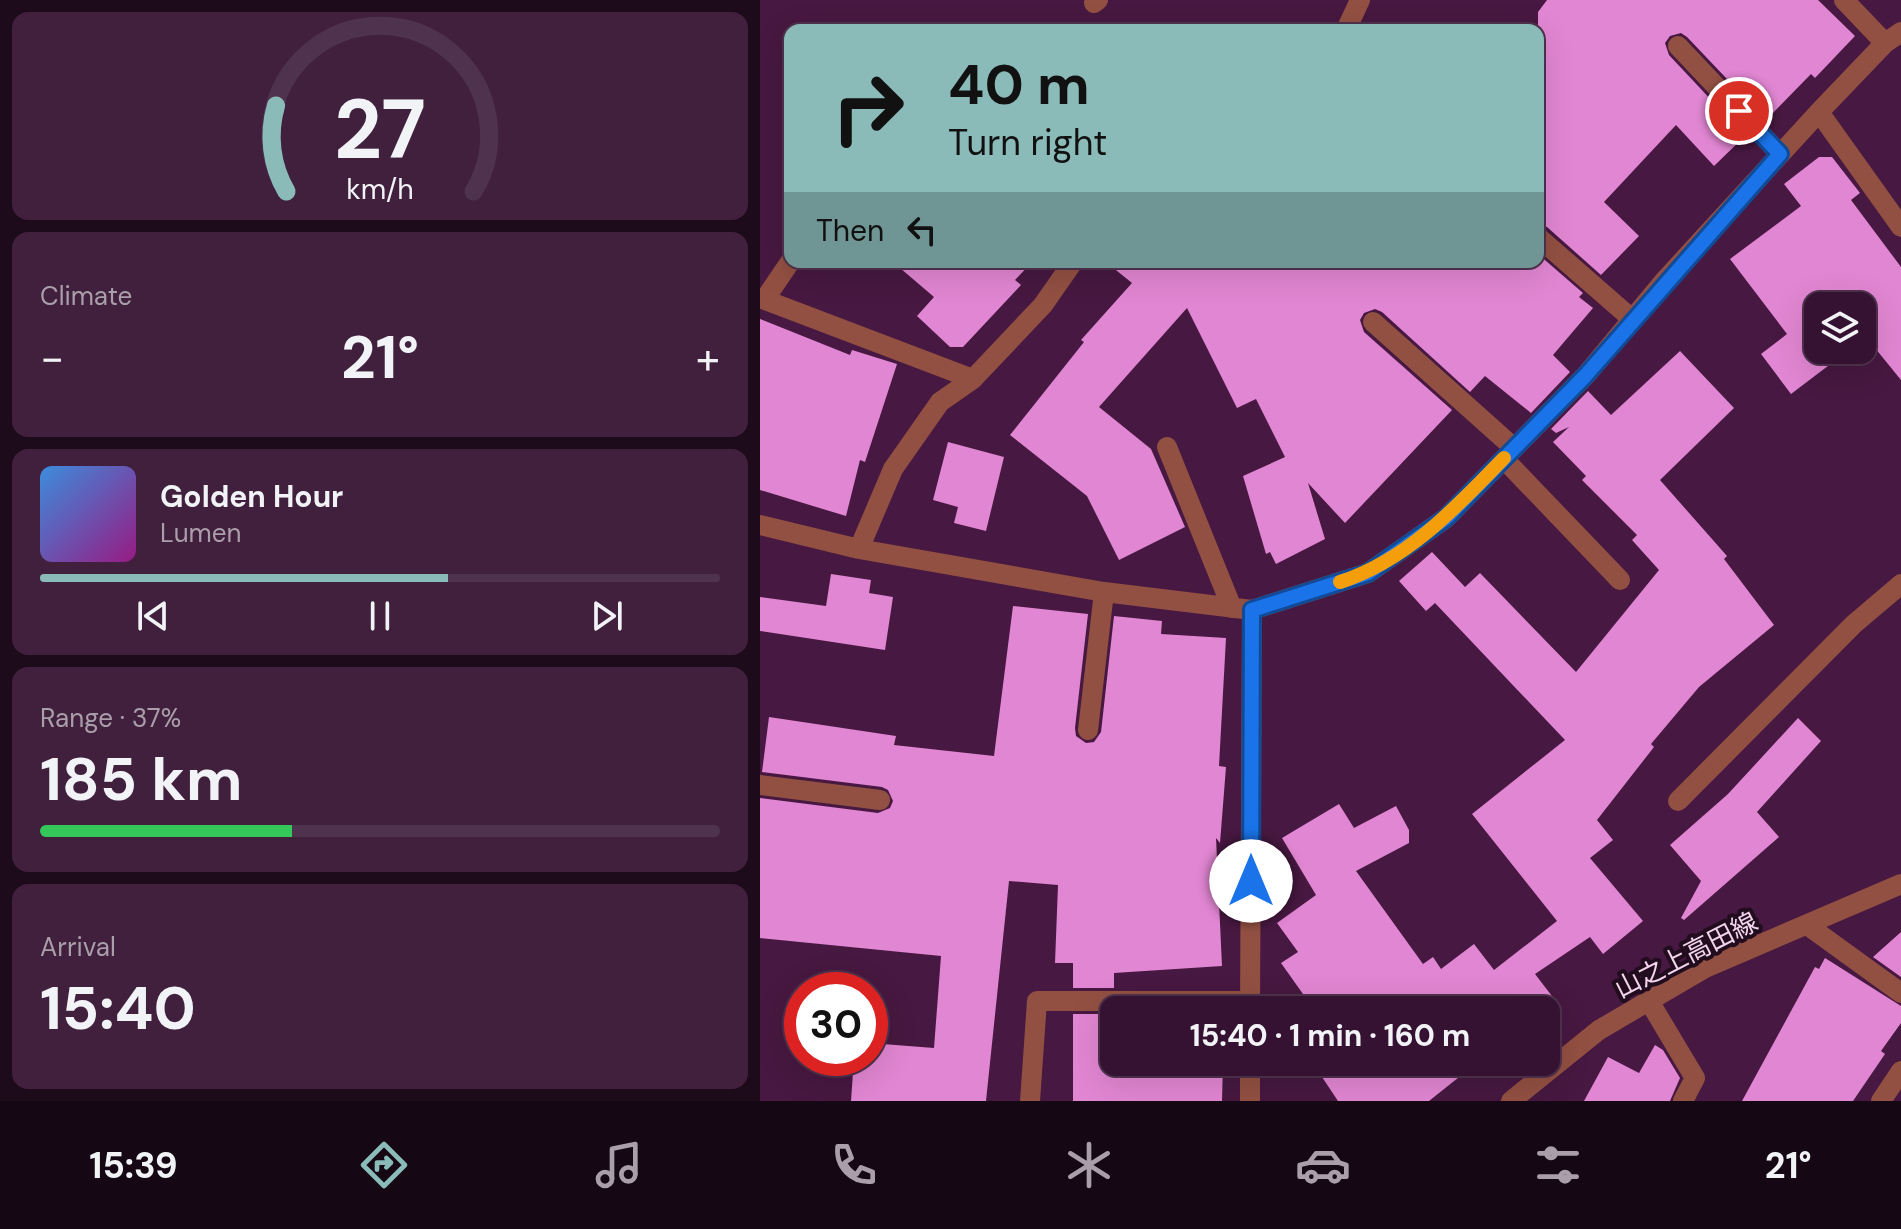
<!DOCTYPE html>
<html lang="en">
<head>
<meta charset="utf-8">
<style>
  body { margin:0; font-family:"DM Sans","Noto Sans JP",sans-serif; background:#40203d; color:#f1f3f6; height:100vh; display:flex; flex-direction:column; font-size:30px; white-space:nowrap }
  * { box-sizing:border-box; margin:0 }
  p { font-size:26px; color:#aa9eab }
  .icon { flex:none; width:44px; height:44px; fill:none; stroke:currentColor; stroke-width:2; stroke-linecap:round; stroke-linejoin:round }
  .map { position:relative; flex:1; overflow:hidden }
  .panel { display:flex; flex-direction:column; gap:12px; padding:12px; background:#1d0a1b; width:760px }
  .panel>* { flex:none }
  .guide { position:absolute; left:24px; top:24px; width:760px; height:244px; border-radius:16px; box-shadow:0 8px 32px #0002,0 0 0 2px #4f324d; background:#8bbbb9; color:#111; overflow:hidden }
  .controls { position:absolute; left:1044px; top:292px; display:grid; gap:16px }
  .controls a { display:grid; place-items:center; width:72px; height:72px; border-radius:16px; background:#351231; box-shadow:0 8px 32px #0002,0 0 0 2px #4f324d; font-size:40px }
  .speed { position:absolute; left:24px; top:972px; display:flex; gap:16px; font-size:40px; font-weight:700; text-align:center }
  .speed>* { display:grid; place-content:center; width:104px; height:104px; border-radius:50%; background:#351231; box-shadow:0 8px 32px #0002,0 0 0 2px #4f324d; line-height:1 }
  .speed .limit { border:12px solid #d22; background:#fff; color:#111 }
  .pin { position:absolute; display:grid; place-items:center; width:68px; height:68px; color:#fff; margin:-34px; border:4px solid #fff; border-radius:50%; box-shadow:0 2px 8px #0007 }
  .me { position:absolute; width:88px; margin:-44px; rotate:0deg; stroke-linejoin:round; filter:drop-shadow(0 0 6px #0008) }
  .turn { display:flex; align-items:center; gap:28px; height:168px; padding:0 32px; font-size:36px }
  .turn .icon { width:104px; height:104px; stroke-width:2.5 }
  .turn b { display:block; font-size:56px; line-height:68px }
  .then { display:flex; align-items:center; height:76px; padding:0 32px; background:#0003; gap:16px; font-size:30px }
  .big { font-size:60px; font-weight:700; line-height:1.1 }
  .panel .widget { flex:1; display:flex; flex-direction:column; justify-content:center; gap:12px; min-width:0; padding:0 28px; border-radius:16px; background:#40203d }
  .panel .dial { align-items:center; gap:0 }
  .dial svg { height:208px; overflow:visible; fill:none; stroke:#4f324d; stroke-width:7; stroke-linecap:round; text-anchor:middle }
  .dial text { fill:#f1f3f6; stroke:none }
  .song { display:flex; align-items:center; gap:24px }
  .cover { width:96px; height:96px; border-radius:12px; background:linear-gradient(135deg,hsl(210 70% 55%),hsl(310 70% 35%)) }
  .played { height:8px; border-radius:4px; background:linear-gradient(90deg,#8bbbb9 60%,#4f324d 60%) }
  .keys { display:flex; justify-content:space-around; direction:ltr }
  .heat { display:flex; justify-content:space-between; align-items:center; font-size:44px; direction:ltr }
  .charge { height:12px; border-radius:6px; background:linear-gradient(90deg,#34c759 37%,#4f324d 0) }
  .trip { position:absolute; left:340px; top:996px; width:460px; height:80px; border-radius:16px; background:#351231; box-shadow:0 8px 32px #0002,0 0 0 2px #4f324d; font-weight:700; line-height:80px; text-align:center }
  .tabs { display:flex; height:128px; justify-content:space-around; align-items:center; background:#150714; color:#aa9eab }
  .tabs .icon { width:56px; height:56px }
  .tabs .active { color:#8bbbb9 }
  .tabs b { font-size:36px; color:#f1f3f6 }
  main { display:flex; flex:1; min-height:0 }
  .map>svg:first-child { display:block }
</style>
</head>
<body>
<main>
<section class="panel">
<div class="widget dial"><svg viewBox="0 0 100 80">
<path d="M14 69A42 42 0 1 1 86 69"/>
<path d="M14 69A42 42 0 0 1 10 36" stroke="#8bbbb9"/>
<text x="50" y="56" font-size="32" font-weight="700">27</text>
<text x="50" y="72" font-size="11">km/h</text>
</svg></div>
<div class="widget"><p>Climate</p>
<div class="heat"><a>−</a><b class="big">21°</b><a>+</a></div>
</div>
<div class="widget">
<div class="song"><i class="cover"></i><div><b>Golden Hour</b><p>Lumen</p></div></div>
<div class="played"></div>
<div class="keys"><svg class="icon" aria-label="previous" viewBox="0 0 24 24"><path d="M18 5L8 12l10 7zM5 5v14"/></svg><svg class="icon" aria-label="pause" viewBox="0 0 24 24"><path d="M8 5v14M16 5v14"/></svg><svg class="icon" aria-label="next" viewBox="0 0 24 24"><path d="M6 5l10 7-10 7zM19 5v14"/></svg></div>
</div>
<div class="widget"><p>Range · 37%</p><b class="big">185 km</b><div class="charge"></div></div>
<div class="widget"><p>Arrival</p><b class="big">15:40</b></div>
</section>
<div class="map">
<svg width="1141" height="1101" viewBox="0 0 1141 1101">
  <rect width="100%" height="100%" fill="#471841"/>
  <path fill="#e186d2" d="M787,0H1058L1095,36L1055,78L1051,74L1006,120L927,37L921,33L910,36L905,43L909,55L985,136L954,166L916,125L844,202L879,236L841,275L787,227L778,224V12Z
    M1059,157H1072L1100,193L1091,200L1141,267V380L1106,337L1102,340V306H1058V350H1089L1031,394L1001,354L1027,334L970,259L1041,206L1024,184Z
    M778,254L823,293L819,297L833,308L793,355L810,372L771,413L725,376L710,392L622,312L615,309L604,313L600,320L604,332L692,410L585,523L548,483L565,539L516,564L510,552L506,554L483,476L525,457L496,399L477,408L427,308L339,407L391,449L425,527L359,560L327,496L250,435L324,342L321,340L372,283L346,262H778Z
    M133,262H272L255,280L261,285L203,347H190L157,316L174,297Z
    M0,319L90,355L92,350L137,364L105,462L100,460L86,516L0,490Z
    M920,351L974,408L900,480L967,556L964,559L1014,625L939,687L891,744L894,747L837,820L853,840L830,858L883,921L843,954L830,937L775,974L795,1000L783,1010H536L530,1003L543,994L521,963L538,952L517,923L556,895L522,838L579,804L594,828L636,806L649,830V843L596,871L663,964L673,957L681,969L714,944L734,970L797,921L712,814L805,740L675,603L666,611L639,581L672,552L705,587L720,573L816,672L899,570L872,540L877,535L822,480L826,476L793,442L809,427L796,433L791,429L828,391L851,415Z
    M188,442L244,457L226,531L194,523L198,507L173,500Z
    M71,574L111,580L109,593L133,597L125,650L0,631V597L66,606Z
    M253,606L328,614L315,728L316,736L326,743L334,742L341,732L354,616L402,621L401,634L466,638L459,766L466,767L460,843L456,838L462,966L354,973V988H313V963H295L298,885L249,881L226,1101H91L94,1058H110V1043L174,1048L181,956L0,938V798L118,813L130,808L133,801L128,790L122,787L2,772L9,717L136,736L134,745L234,756Z
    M1038,718L1061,741L997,812L1019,837L924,920L921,918L941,881L910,845L968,794Z
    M1141,932V977L1113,957Z
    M1065,958L1141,1006V1023L1121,1051L1125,1054L1093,1101H982L1055,967L1059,969Z
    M313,1014H354V1062H463L462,1101H313Z
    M895,1045L903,1050L920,1078L910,1101H824L848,1057L879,1073Z
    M552,1062H718L669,1101H578Z"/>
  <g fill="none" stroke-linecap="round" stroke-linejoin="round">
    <path stroke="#925042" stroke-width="20" d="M1084,0L1125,43
      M334,3L338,0
      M586,30L600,0
      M918,46L1020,154
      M1059,112L1141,227
      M778,237L872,319
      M0,298L213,379
      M5,299L30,262
      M613,322L754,448
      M407,447L472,608
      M744,459L860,580
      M0,525L99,549L344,592L492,610L608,573L686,518L826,375L905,280L1059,112L1125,43L1141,32
      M99,549L133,469L180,402L213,379L283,305L313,262
      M328,730L344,592
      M0,785L120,800
      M918,801L1094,624L1141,584
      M1047,925L1141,993
      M889,1001L935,1078L923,1101
      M490,1010L492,610
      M270,1101L277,1001H490
      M490,1101V1062
      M751,1101L839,1030L945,968L1141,884
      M1121,1101L1141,1071"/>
  </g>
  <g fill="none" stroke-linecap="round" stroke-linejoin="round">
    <g stroke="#114b97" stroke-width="20">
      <path id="route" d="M491,881L492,610L608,573L686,518L826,375L1020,154L979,111"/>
    </g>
    <use href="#route" stroke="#1a73e8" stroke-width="14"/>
    <path stroke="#f59e0b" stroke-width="14" d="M580,582C646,561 697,507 744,458"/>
  </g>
  <g text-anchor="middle" stroke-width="8" stroke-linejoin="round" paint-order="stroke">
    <g font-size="26" fill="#f2d4ec" stroke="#220d1f">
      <text transform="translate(926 955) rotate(-27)" y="9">山之上高田線</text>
    </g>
  </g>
</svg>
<div class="controls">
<a><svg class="icon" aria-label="layers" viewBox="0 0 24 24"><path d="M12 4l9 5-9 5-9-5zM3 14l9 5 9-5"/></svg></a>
</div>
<div class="speed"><div class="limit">30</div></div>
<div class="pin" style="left:979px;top:111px;background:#d93025"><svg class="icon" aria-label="arrive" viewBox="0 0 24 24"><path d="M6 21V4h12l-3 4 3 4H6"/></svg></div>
<svg class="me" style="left:491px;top:881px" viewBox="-20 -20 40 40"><circle r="19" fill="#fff"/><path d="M0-13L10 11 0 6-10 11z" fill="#1a73e8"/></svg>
<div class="trip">15:40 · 1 min · 160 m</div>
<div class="guide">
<div class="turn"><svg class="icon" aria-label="right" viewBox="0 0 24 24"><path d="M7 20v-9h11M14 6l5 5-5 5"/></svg><div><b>40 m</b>Turn right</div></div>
<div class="then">Then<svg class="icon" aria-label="left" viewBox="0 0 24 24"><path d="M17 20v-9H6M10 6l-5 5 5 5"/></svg></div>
</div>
</div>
</main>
<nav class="tabs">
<b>15:39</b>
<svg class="icon active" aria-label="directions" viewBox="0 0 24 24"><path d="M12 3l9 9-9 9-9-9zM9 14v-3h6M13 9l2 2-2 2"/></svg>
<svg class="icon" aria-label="music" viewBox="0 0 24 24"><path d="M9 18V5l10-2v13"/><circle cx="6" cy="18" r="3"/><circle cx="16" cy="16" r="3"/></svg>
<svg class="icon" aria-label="phone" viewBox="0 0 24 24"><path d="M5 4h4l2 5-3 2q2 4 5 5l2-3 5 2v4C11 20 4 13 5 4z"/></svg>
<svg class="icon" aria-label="climate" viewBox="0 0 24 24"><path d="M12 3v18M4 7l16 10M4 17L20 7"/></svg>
<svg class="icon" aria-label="car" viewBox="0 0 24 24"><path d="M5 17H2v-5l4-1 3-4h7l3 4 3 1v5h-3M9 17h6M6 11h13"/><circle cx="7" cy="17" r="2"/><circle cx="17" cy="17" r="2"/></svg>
<svg class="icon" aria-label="filters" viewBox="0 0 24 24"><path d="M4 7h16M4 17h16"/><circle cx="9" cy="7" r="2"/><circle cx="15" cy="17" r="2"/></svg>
<b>21°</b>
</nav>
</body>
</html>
